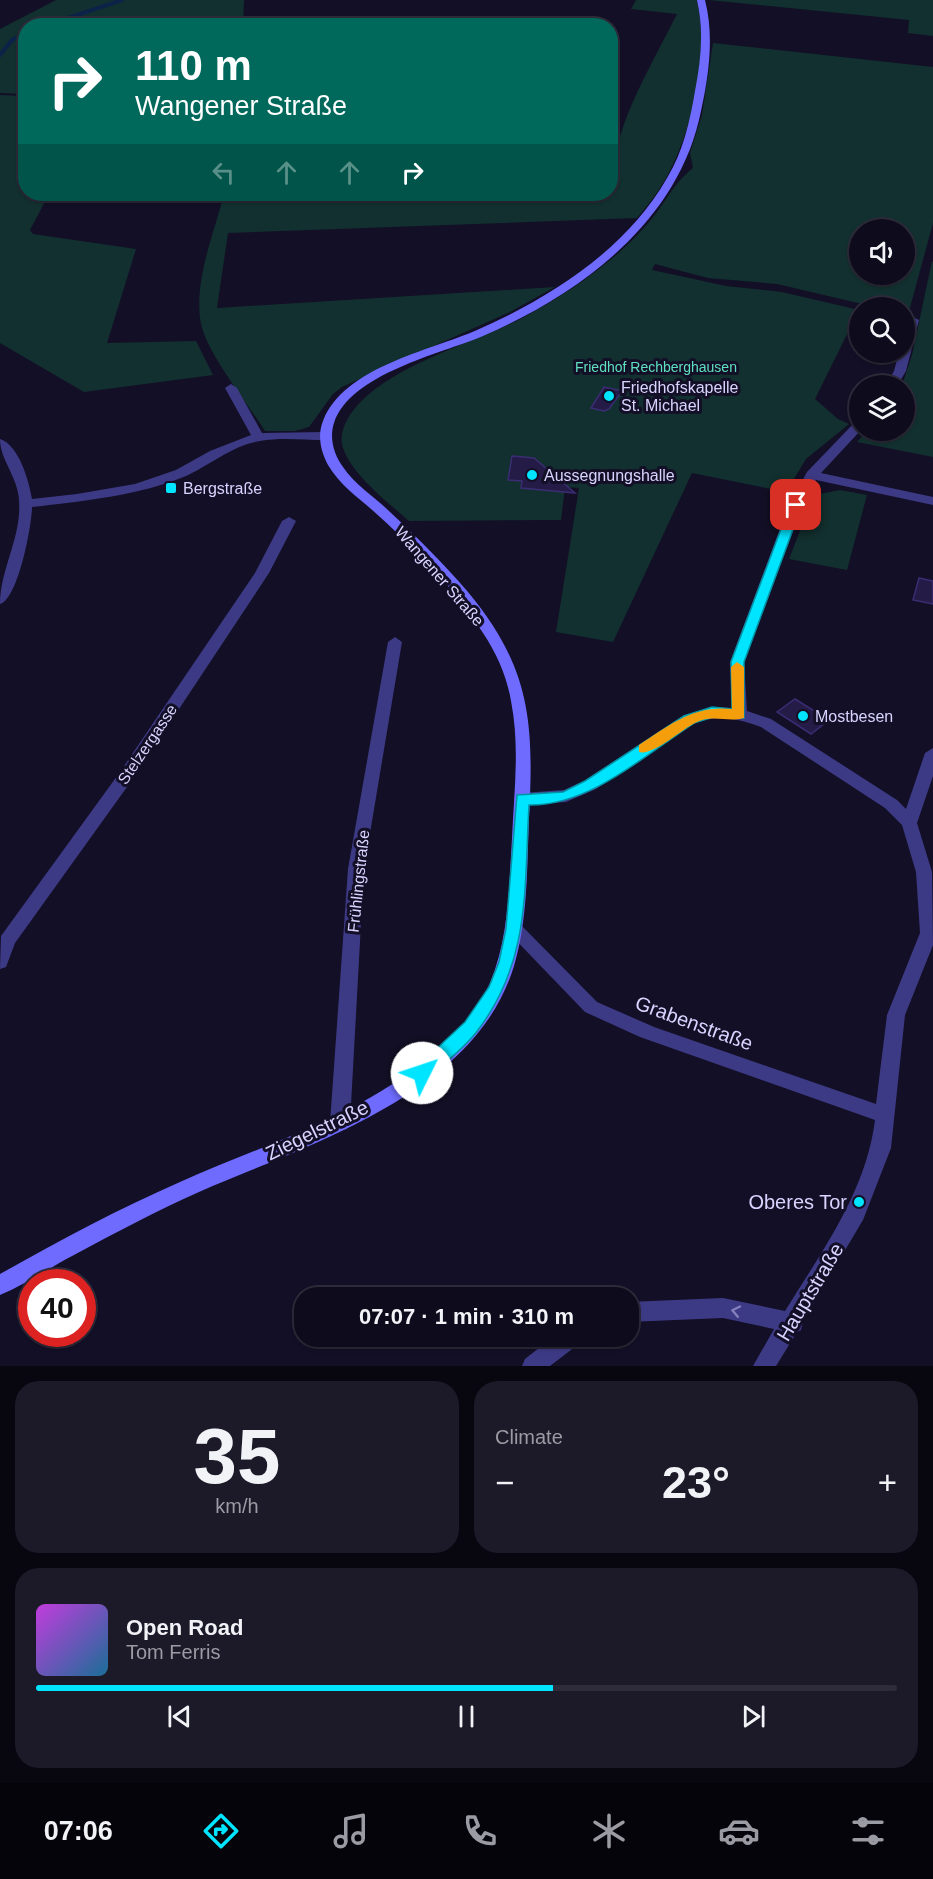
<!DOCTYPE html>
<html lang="en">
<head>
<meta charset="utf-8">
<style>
  body { margin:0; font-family:Helvetica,sans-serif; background:#1c1929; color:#f1f3f6; height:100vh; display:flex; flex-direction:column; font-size:22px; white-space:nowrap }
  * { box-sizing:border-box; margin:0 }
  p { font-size:20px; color:#9b9ba3 }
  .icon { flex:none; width:33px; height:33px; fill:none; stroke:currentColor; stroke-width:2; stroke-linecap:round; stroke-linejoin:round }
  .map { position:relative; height:1366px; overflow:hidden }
  .drawer { display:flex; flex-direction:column; gap:15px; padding:15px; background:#08060f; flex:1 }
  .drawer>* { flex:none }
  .top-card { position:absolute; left:18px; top:18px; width:600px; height:183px; border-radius:24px; box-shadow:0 2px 4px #0004,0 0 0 2px #2e2b3b; background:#00695c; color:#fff; overflow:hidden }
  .fabs { position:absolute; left:849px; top:219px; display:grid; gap:12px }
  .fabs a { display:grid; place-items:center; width:66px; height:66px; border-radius:50%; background:#0e0b1c; box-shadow:0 2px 4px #0004,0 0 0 2px #2e2b3b; font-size:30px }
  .speed { position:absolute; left:18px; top:1269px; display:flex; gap:12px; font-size:30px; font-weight:700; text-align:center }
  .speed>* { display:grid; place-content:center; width:78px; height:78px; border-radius:50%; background:#0e0b1c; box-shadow:0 2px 4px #0004,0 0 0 2px #2e2b3b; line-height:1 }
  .speed .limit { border:9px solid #d22; background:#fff; color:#111 }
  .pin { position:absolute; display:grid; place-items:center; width:51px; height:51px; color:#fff; margin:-26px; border-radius:12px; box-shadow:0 3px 9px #0006 }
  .me { position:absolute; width:66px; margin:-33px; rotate:49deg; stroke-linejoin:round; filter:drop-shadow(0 0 4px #0008) }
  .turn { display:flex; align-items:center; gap:21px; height:126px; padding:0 18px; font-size:27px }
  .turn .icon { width:78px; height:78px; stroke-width:2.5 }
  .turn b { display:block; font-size:42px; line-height:51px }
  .lanes { display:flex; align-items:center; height:57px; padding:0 18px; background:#0003; justify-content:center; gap:30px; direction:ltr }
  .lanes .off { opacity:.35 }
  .big { font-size:45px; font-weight:800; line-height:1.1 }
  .drawer .tile { flex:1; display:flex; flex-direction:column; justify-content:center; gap:9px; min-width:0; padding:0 21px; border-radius:24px; background:#1c1929 }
  .drawer .dial { align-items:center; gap:0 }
  .dial b { font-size:78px; line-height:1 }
  .song { display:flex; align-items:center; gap:18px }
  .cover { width:72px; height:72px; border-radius:9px; background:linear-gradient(135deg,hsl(290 70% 55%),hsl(200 70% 35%)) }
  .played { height:6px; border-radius:3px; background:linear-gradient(90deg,#00e5ff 60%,#2e2b3b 60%) }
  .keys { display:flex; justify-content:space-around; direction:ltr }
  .heat { display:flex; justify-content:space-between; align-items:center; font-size:33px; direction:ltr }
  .drawer .tiles { flex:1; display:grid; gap:15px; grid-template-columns:1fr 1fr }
  .tile:last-child { grid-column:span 2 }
  .trip { position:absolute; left:294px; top:1287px; width:345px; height:60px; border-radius:24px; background:#0e0b1c; box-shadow:0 2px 4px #0004,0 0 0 2px #2e2b3b; font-weight:800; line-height:60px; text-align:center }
  .tabs { display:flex; height:96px; justify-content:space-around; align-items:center; background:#06040b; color:#9b9ba3 }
  .tabs .icon { width:42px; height:42px }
  .tabs .on { color:#00e5ff }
  .tabs b { font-size:27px; color:#f1f3f6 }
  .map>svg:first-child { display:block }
</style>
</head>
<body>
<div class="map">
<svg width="933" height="1366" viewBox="0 0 933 1366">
  <rect width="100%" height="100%" fill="#130f26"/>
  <path fill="#12302f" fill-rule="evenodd" d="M56,0H244L243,25L26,26L25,94L0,93V29Z
    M636,0H697C710,56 691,140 660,188C653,199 645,208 637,218L228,233L217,308L555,287L510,312L342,387L333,394L309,427L295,431H265C248,404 207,353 201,324C193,282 214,234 224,194H610C611,130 649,70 677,14L631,9Z
    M708,0H933V36L908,33L909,20Z
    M713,43L933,67V223L908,315H905L904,308L875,307L777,284L708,278L655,264L652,270L726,286L782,292L859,310L815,399L838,419L849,424L806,459L786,492L692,473L613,642L556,632L579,488L565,487L561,520L409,521C389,503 336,463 342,434C356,373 475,344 524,317C570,292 616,261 650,221C667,201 671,186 693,168L690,153L702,115ZM860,230H904V274H860Z
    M0,95L25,96L26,194H49L30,230L33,234L136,249L107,343L196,341L213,375L84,392L0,343Z
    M932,261L933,262V457L857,442L867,431L904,430V386L902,385L912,355Z
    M840,490L867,495L847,570L789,559L809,508L820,494Z"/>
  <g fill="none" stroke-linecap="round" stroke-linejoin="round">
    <path stroke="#0c2248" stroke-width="4" d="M44,26L122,0
      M0,55L12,40L26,33"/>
  </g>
  <path fill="#241b47" stroke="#3b2d73" stroke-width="1.5" d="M604,387L622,391L609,409L604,411L591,408Z
    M512,456L534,458L575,493L521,488L522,481L508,480Z
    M919,578L933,581V604L913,600Z
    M795,699L829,720L811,734L777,712Z"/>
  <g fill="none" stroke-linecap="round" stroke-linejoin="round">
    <path fill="#3d3a85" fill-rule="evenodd" d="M913,317L919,320L906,371L897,386H885L894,371L899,352H904L907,320Z
      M231,384L237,388L262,433L325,432L331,436L325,440C304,440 281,437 260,441C233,445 210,465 186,476C138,496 83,501 32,507C32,525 18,600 0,604C0,569 22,537 19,500C18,477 0,460 0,439C19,445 29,481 32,499L77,494L135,484L176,470L210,451L251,435L225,388Z
      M860,420L861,430L821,473L933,497V505L816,480L803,505L744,662L747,711L771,719L897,800L906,809L925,753L933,748V776L917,823L932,872L933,945L905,1015L891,1148L863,1220L803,1321L801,1330L797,1332L776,1366H753L774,1329L723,1318L628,1322V1302L723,1298L785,1311C822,1251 866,1192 875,1120L640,1037L585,1012L505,929L508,924L514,922L520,924L597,1002L654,1027L876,1104L887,1015L920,933L916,872L902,825L885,808L761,727C735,718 720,715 694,723L596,789L566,802L522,805L516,803L514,799L516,795L522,793L564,790L584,781L684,715L713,707L732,708L730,662L789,505L807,472L856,421Z
      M289,517L296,521L269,573L132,780L15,943L6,967L0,969L1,936L120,772L255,573L282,521Z
      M395,637L402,642L364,869L350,1123L347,1129L340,1131L333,1129L330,1123L348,869L388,642Z
      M554,1336H583L580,1343L550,1366H522L525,1359Z"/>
    <path fill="#6f6bff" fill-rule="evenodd" d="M697,0H705C715,39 708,81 699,120C674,225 578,295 483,336C440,354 350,374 334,423C329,438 334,455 343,467C355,485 375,497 390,512C417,537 444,564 468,592C531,668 534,723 529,818C527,867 528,919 514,966C475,1095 309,1144 199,1192C156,1211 115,1233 74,1255C49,1268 26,1284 0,1295V1274C59,1241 118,1209 180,1182C265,1144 361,1116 433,1054C455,1035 478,1010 490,983C509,938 509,886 512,838C514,793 520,746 511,701C507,677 497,654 483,633C456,590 418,552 380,517C362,500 341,487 328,465C321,452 317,436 323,421C344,367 429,351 477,330C550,298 627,249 667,178C683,152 690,121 695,91C701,60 704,31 697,0Z"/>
  </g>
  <defs><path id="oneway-chevron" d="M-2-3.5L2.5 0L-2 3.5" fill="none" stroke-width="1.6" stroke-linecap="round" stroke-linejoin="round" transform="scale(1.5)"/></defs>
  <use stroke="#837fbc" href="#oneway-chevron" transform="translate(736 1311) rotate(-168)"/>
  <path fill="#00e5ff" stroke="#0095a6" stroke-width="1.5" d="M796,502L802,505L744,662V718L713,717L694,723C645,755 590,806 529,805C524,888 531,960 478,1030C465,1048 444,1063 428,1078L422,1080L416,1078L413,1073L416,1068L465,1022L489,987L499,962L506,929L517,795L563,792L585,781L684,716L712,707L732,709L731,662L790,505Z"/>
  <path fill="#f59e0b" d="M737,662L744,667V718C726,723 713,713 693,724C680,731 652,756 639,752V745C670,725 693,705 732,709L731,667Z"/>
  <g fill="#00e5ff" stroke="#130f26" stroke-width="2">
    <circle cx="609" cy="396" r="6"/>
    <circle cx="532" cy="475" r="6"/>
    <rect x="165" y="482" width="12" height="12" rx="3"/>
    <circle cx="803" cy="716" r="6"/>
    <circle cx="859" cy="1202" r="6"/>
  </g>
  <g text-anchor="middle" stroke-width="6" stroke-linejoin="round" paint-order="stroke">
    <g font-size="14" fill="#5fe0c0" stroke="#130f26">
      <text x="656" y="372">Friedhof Rechberghausen</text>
    </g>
    <g font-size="16" fill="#d9d4ff" stroke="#130f26" text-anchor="start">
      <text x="621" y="393">Friedhofskapelle<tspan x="621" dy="18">St. Michael</tspan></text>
      <text x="544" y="481">Aussegnungshalle</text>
      <text x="183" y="494">Bergstraße</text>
      <text x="815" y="722">Mostbesen</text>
    </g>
    <g font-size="16" fill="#d9d4ff" stroke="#130f26">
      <text transform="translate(440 576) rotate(49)" y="6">Wangener Straße</text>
      <text transform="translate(147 744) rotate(-56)" y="6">Stelzergasse</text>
      <text transform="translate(358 881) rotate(-84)" y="6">Frühlingstraße</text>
    </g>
    <g font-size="20" fill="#d9d4ff" stroke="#130f26">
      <text transform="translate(694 1023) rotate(20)" y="7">Grabenstraße</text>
      <text transform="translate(317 1130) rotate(-26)" y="7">Ziegelstraße</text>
      <text transform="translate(810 1292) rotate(-59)" y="7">Hauptstraße</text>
    </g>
    <g font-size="20" fill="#d9d4ff" stroke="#130f26" text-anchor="end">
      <text x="847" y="1209">Oberes Tor</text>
    </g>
  </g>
</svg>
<div class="fabs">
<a><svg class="icon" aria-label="sound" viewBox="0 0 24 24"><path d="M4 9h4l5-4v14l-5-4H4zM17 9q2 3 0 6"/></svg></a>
<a><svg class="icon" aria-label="search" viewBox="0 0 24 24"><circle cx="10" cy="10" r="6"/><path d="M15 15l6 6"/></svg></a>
<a><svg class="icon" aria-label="layers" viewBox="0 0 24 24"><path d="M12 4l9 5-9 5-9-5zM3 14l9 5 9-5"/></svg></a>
</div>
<div class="speed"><div class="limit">40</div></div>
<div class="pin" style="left:796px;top:505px;background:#d93025"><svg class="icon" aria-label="arrive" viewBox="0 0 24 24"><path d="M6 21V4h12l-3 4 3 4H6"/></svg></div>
<svg class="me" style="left:422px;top:1073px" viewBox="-20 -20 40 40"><circle r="19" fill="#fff"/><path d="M0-13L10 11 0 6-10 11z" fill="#00e5ff"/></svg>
<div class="trip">07:07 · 1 min · 310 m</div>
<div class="top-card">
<div class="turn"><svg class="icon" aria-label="right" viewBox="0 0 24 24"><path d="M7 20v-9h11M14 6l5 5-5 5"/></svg><div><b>110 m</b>Wangener Straße</div></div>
<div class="lanes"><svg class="icon off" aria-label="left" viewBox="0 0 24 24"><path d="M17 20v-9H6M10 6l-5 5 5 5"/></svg><svg class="icon off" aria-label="ahead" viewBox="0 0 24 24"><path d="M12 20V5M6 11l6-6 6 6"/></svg><svg class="icon off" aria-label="ahead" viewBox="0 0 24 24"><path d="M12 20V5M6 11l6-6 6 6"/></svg><svg class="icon" aria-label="right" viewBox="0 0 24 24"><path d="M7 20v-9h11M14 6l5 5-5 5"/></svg></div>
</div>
</div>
<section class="drawer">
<div class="tiles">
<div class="tile dial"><b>35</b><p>km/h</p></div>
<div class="tile"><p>Climate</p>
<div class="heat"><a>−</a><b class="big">23°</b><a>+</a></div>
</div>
<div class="tile">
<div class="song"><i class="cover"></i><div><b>Open Road</b><p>Tom Ferris</p></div></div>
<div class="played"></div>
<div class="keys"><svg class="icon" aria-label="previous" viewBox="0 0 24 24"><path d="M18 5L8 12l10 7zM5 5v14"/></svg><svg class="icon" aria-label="pause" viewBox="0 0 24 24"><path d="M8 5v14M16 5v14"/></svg><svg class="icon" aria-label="next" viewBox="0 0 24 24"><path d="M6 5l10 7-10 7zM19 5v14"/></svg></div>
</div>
</div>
</section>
<nav class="tabs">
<b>07:06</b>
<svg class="icon on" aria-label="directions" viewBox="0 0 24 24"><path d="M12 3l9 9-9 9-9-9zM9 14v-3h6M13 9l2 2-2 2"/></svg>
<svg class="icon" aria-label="music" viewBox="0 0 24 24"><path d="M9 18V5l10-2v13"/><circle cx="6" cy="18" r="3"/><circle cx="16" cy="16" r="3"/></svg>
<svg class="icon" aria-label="phone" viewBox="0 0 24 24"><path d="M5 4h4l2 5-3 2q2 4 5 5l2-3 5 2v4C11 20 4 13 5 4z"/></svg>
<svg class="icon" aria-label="climate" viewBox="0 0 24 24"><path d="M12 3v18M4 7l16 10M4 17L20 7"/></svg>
<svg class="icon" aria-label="car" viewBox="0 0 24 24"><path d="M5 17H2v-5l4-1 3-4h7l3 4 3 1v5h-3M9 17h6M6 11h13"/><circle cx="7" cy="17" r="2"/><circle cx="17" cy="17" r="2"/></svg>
<svg class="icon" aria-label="filters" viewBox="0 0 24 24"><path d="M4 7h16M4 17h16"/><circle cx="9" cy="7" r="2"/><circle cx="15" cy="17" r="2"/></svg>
</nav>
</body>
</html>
